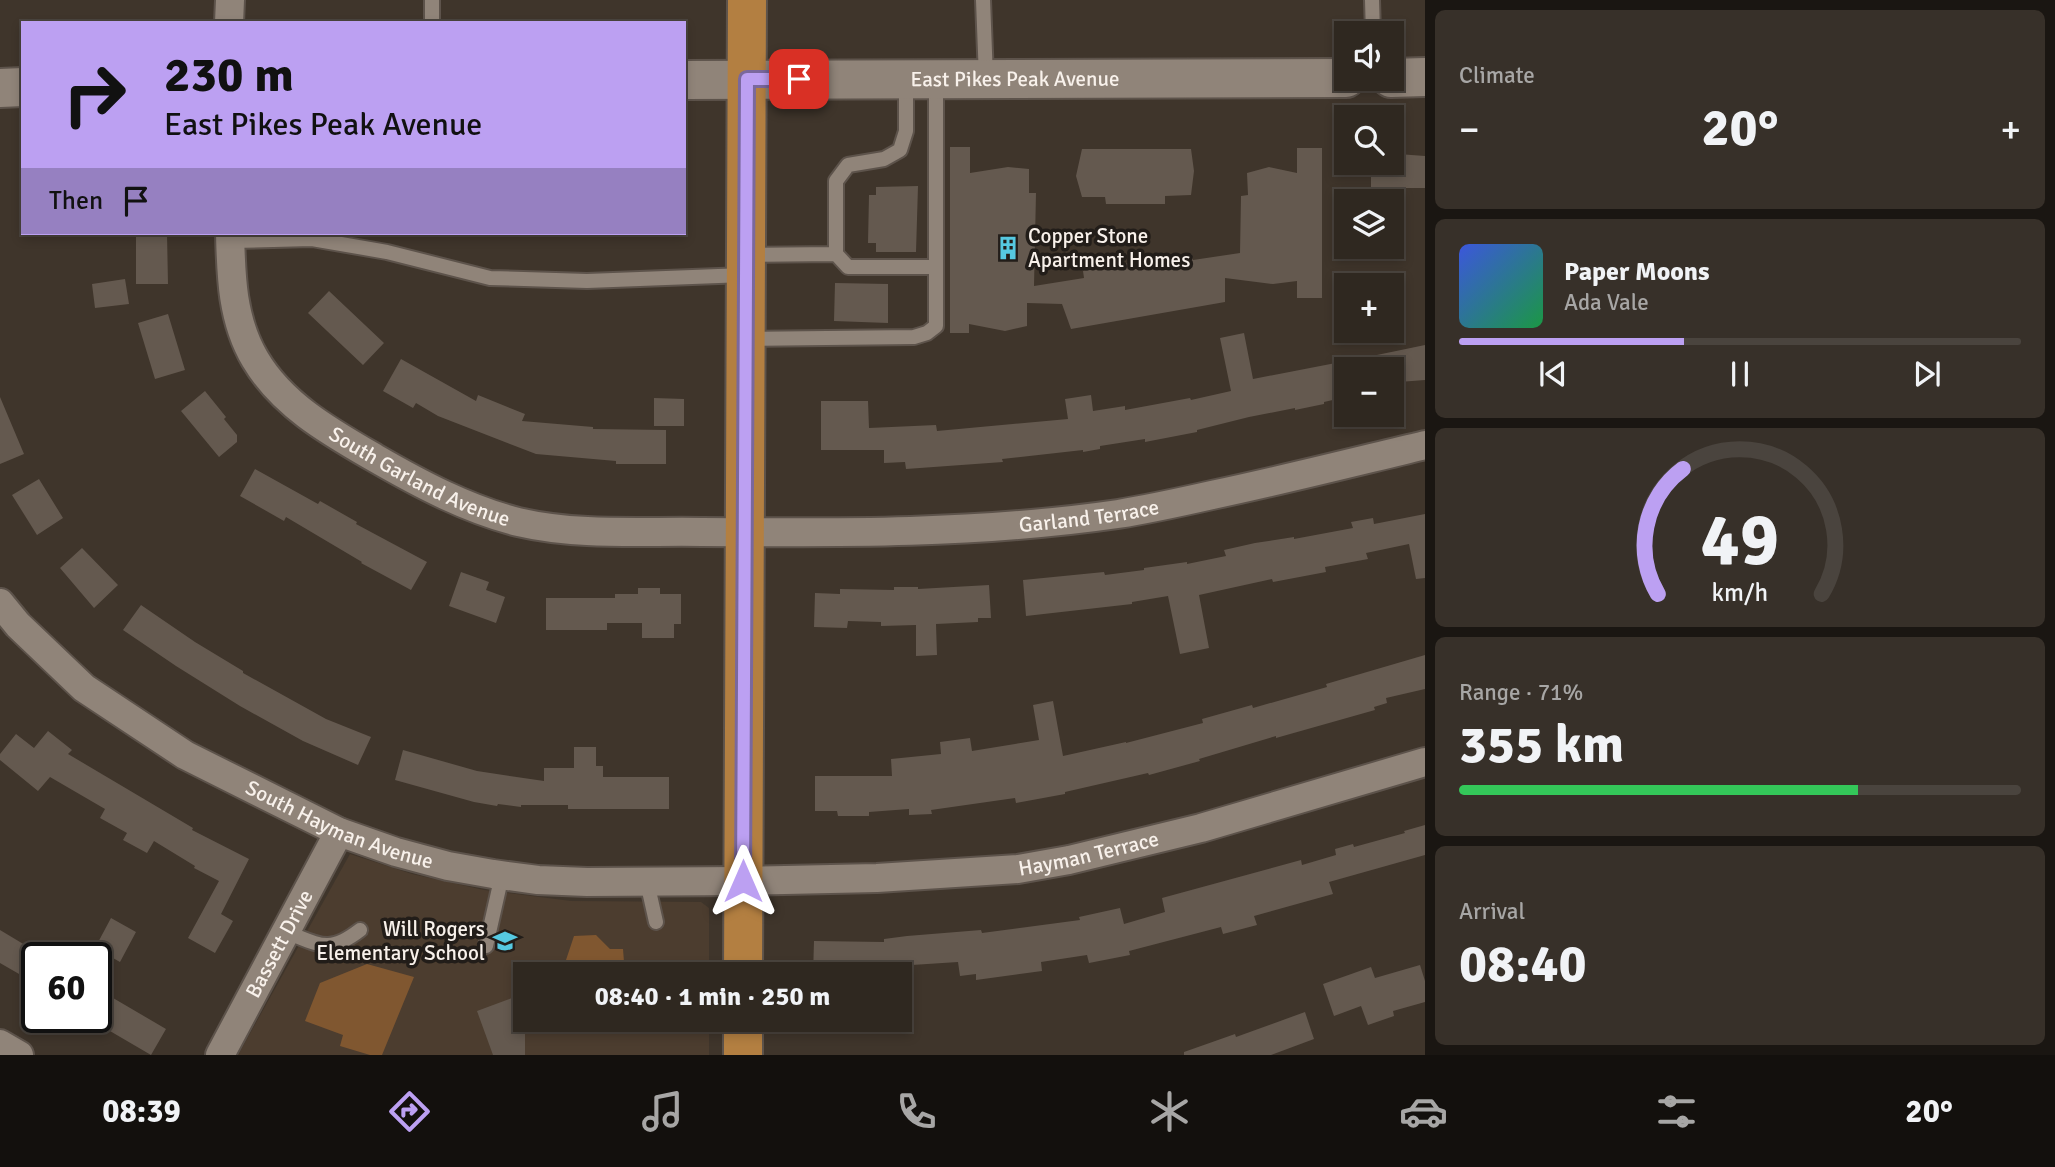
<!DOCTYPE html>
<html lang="en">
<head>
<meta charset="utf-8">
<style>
  body { margin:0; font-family:Signika,sans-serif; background:#373029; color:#f1f3f6; height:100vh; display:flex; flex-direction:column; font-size:26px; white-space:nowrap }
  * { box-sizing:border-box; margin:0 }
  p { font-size:23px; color:#a7a6a5 }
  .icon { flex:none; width:38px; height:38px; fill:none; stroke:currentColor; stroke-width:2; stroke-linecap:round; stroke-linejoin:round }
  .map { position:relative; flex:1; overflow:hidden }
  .drawer { display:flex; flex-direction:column; gap:10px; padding:10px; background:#1a1612; width:630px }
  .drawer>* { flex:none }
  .guide { position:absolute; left:21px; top:21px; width:665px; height:214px; border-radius:0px; box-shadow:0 4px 10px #0003,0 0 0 2px #4a443e; background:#bca0f2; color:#111; overflow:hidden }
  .tools { position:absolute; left:1334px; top:21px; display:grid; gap:14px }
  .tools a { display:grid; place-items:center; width:70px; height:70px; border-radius:0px; background:#2f2820; box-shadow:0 4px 10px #0003,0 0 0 2px #4a443e; font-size:35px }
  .speed { position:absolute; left:21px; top:942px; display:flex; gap:14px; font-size:35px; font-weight:700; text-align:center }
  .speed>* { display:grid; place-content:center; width:91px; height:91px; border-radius:50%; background:#2f2820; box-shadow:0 4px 10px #0003,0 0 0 2px #4a443e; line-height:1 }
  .speed .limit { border:4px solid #111; border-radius:10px; background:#fff; color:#111 }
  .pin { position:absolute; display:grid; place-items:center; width:60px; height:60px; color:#fff; margin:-30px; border-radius:14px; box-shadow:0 4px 10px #0006 }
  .me { position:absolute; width:77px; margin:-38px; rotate:0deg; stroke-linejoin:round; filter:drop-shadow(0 0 5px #0008) }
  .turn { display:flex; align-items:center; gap:24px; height:147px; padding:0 28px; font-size:32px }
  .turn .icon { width:91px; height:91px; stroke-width:2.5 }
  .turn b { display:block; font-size:49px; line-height:60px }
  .then { display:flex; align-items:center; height:66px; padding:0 28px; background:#0003; gap:14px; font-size:26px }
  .big { font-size:52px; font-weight:700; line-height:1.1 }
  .drawer .tile { flex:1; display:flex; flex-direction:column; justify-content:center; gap:10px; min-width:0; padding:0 24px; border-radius:10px; background:#373029 }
  .drawer .dial { align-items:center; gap:0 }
  .dial svg { height:182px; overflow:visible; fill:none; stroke:#4a443e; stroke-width:7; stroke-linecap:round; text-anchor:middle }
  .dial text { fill:#f1f3f6; stroke:none }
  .song { display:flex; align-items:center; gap:21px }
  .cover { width:84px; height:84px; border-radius:10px; background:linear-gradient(135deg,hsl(230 70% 55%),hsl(140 70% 35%)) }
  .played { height:7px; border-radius:4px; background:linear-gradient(90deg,#bca0f2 40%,#4a443e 40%) }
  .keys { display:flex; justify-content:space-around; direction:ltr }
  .heat { display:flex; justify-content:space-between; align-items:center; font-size:38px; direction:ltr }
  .charge { height:10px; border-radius:5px; background:linear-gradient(90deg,#34c759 71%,#4a443e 0) }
  .trip { position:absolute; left:513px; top:962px; width:399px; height:70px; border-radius:0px; background:#2f2820; box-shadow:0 4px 10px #0003,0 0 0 2px #4a443e; font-weight:700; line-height:70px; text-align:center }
  .menu { display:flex; height:112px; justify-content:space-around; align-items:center; background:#13100d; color:#a7a6a5 }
  .menu .icon { width:49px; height:49px }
  .menu .on { color:#bca0f2 }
  .menu b { font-size:32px; color:#f1f3f6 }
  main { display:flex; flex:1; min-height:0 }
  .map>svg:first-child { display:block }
</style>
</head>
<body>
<main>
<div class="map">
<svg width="1425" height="1055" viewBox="0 0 1425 1055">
  <rect width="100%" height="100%" fill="#3f352b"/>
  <path fill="#4c3d2f" d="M350,854L412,874L484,890L571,901L701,902L709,908V975H525V1020H709V1055H238Z"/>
  <path fill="#805730" d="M596,935L610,949H623L625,975H564V966L574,936Z
    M367,964L414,977L382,1055H370L340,1046L343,1035L305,1021L320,983Z"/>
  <path fill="#64594f" d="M950,147H970V173L1008,167L1029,169V193H1036L1034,286L1084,278L1083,271L1123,264L1192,254L1193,260L1240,253L1241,196L1248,195L1247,173L1269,167L1297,173V148H1322V298H1297V281L1273,284L1225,278V302L1071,329L1062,304L1027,303V326L1005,331L969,324V333H950Z
    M1082,149H1191L1194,171L1191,195L1165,196V204H1106L1105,197H1082L1076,176Z
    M1398,154L1425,156V188H1371V163H1391V156H1398Z
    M918,186L916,252H876V243H868L869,195H876V187Z
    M136,233H167L168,284H136Z
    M125,279L129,304L95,308L92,284Z
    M835,283L888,284V323L834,321Z
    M329,291L384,343L363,365L308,313Z
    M168,314L185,370L155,379L138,323Z
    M1244,333L1253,379L1346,361V397L1324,402V404L1295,410V408L1249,417L1197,430V432L1145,442V439L1100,446V449L1083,452V450L1002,459L1003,462L906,469L905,462L884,463V450H821V401H868L869,428L936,425L937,431L1068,419L1065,399L1091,395L1093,411L1125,406V410L1190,398L1191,400L1231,391L1220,338Z
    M1425,345V380L1399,382L1397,369H1349L1348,361Z
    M401,359L476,401L478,395L525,414L522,421L593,427V429L666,430V464H616V461L536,454L438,416L416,403L413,408L383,391Z
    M205,391L226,417L224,419L237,435V442L219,457L181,411Z
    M0,397L24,454L0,464Z
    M654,398L684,399V426H654Z
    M255,469L318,504L320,501L357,522L356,524L427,562L411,590L361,563L362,562L286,517L284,521L240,496Z
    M39,479L63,518L37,535L12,495Z
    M1425,514V578L1416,579L1409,544L1366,553L1368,559L1325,567L1326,572L1273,582L1272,579L1199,595L1209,648L1180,654L1168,596L1132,602V604L1026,616L1023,580L1104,572L1105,575L1144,570V568L1187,562V564L1226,556L1224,550L1255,543L1294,537V539L1353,528L1351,522L1373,518L1374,524Z
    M82,548L118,585L94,608L60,568Z
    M461,572L489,582L486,590L505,597L496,623L449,606Z
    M989,585L991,618H978V622L936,624L937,655L916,656V625L881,626V622L848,621L847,628L814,627L815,593L840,594V589L894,590V587H918V589Z
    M638,588H660V594H681V624H674V638H642V623H607V630H546V598H615V594H638Z
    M141,605L195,642L243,671V673L326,719L371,737L358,765L303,741L240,706L176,666L123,630Z
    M1425,655V689L1386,698L1387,703L1374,707L1375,710L1276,738V736L1199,759L1200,761L1149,775L1148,773L1065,792V794L1016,803L1015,798L931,810L932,814L909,815V809L869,812V816H838L837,811H815V776H892L891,759L941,754L940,742L970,738L972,751L1039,740L1033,705L1053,701L1063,756L1126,742V743L1203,723L1202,719L1252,705L1253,708L1327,687L1326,684Z
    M48,731L72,750L68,754L193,828L192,830L249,859L221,914L233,921L215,953L188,938L219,881L194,868L195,866L154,841L147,853L123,840L127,833L100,818L105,809L50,777L38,791L0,760V754L16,734L34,748Z
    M574,747H596V766H603V777H669V809H568V805H521V807L498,804L497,806L474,802L395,780L403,750L477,771L544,781V768H574Z
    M1425,825V855L1329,882L1333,894L1254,916L1257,925L1223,934L1221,927L1129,951L1130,955L1089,963L1087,955L1041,962L1042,971L976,980V974L960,976L958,962L866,968V975H813L814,941L884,942V939L907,936L981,930L982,933L1080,920L1079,917L1120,908L1124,924L1165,912L1162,898L1301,860L1302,865L1336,855L1335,849L1353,844L1354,847L1405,833L1404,831Z
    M111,918L136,932L120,962L95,948Z
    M0,930L40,954L26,978L0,963Z
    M1420,965L1425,981V1002L1393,1011L1394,1016L1368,1025L1361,1006L1334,1016L1323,984L1371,967L1375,978Z
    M96,988L166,1029L151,1055L86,1017H96Z
    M525,993V1055H493L477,1011Z
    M1305,1012L1314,1039L1271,1055H1184V1052L1235,1034L1236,1037Z"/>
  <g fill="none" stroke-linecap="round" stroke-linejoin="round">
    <g stroke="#5d534b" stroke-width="18">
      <path id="service" d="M983,0L986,78
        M1372,0L1373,33
        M432,23V0
        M231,241L312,239L387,252L490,278L587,281L745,275
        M836,254L848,267H936
        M748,255L836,254V181L848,165L884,159L900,150L906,131V81
        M747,339L914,337L927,333L936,326V80
        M647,882L656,922
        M286,932C320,945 329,954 360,930
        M486,946L502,875"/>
    </g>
    <g stroke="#5d534b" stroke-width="32">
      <g id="minor">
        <path d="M229,23L230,0"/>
        <path id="s1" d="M230,233C231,276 232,320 255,359C282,405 330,432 375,458C420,484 467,509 518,522C578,536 640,531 702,532C841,533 980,534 1118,514C1149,509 1181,502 1212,495C1283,480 1354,462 1425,445"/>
        <path id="s2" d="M0,603L18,625L84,688L185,755L339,832L396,852L448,866L493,874L538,880L587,882L743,881L877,878L1018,869L1069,860L1201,828L1425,762"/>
        <path d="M0,1044L19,1055"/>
        <path id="s3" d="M220,1055L339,832"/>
      </g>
    </g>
    <g stroke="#5d534b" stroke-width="42">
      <g id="secondary">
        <path d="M1391,78L1425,77"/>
        <path id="s4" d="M684,80L1346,78"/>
        <path d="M0,88L23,87"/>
      </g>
    </g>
    <g stroke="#5d534b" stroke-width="42">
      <path id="primary" d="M743,975L747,0
        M743,1020V1055"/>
    </g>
    <use href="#service" stroke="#908479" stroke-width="14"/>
    <use href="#minor" stroke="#908479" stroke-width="28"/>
    <use href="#secondary" stroke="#908479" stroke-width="38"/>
    <use href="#primary" stroke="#b37f41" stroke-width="38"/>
  </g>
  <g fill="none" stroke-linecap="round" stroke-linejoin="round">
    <g stroke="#7a689d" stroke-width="18">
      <path id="route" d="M743,881L747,79H799"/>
    </g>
    <use href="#route" stroke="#bca0f2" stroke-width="12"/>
  </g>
  <defs>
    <g id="building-bare" transform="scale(1.89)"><path d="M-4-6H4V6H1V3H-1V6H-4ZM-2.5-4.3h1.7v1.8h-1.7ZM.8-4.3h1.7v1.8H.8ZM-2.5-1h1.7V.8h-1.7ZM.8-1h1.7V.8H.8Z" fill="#56c9e1" stroke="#221d19" stroke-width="2.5" paint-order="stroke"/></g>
    <g id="school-bare" transform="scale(1.89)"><path d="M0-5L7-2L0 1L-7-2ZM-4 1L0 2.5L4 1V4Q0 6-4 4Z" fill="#56c9e1" stroke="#221d19" stroke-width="2.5" paint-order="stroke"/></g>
  </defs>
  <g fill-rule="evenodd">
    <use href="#building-bare" x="1008" y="248"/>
    <use href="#school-bare" x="505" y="941"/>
  </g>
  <g text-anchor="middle" stroke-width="7" stroke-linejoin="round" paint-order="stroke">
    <g font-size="21" fill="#f8f1eb" stroke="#221d19">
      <text dy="7" stroke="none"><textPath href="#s4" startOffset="331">East Pikes Peak Avenue</textPath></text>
      <text dy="7" stroke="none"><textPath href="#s1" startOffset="336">South Garland Avenue</textPath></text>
      <text dy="7" stroke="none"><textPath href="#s1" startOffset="1017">Garland Terrace</textPath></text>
      <text dy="7" stroke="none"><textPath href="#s2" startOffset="411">South Hayman Avenue</textPath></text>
      <text dy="7" stroke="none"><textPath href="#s2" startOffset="1171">Hayman Terrace</textPath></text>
      <text dy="7" stroke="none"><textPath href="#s3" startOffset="126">Bassett Drive</textPath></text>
    </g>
    <g font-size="21" fill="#f8f1eb" stroke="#221d19" text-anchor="start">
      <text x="1028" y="243">Copper Stone<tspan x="1028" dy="24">Apartment Homes</tspan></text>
      <text x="485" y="936" text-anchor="end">Will Rogers<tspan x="485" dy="24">Elementary School</tspan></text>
    </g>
  </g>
</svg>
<div class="tools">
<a><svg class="icon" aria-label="sound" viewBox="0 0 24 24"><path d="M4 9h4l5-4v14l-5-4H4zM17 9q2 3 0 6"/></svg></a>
<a><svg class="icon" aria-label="search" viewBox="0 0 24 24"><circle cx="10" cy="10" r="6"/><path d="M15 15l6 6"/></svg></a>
<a><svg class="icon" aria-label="layers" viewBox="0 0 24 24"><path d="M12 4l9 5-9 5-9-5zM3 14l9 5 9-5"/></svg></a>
<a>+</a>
<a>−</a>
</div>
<div class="speed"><div class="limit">60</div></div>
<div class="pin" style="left:799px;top:79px;background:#d93025"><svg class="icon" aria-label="arrive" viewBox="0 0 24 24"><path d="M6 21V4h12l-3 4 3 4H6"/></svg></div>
<svg class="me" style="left:743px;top:881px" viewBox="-20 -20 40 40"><path d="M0-17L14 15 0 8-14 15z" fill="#bca0f2" stroke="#fff" stroke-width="4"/></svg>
<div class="trip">08:40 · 1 min · 250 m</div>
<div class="guide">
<div class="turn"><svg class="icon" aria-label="right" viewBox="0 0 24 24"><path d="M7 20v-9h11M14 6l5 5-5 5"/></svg><div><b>230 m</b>East Pikes Peak Avenue</div></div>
<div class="then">Then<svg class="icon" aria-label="arrive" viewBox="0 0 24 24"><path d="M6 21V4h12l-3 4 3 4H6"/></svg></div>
</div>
</div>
<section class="drawer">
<div class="tile"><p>Climate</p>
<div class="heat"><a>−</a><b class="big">20°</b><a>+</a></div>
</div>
<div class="tile">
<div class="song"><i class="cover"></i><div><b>Paper Moons</b><p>Ada Vale</p></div></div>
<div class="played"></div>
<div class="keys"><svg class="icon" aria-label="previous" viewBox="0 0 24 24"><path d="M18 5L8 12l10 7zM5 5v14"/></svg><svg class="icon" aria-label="pause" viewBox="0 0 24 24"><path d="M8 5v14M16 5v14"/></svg><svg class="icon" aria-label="next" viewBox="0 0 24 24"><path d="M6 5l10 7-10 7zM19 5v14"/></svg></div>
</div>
<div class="tile dial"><svg viewBox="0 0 100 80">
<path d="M14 69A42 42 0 1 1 86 69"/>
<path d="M14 69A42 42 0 0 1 25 14" stroke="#bca0f2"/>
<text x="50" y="56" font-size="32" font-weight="700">49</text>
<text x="50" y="72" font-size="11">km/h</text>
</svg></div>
<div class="tile"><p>Range · 71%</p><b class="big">355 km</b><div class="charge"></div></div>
<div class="tile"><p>Arrival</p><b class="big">08:40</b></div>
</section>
</main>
<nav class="menu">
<b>08:39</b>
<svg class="icon on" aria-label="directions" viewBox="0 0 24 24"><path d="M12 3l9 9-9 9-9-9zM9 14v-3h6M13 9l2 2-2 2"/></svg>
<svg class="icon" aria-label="music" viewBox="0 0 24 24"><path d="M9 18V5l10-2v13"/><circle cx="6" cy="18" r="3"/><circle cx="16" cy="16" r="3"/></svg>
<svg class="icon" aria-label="phone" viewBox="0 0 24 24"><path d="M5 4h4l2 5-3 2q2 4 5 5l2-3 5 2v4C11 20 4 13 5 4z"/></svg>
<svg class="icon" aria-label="climate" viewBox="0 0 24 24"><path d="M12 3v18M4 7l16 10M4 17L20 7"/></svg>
<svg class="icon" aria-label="car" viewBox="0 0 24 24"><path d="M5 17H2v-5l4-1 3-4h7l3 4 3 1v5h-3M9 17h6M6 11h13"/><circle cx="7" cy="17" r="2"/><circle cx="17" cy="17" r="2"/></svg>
<svg class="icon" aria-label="filters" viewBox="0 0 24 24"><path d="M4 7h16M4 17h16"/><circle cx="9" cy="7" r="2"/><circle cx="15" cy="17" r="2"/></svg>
<b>20°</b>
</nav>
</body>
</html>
